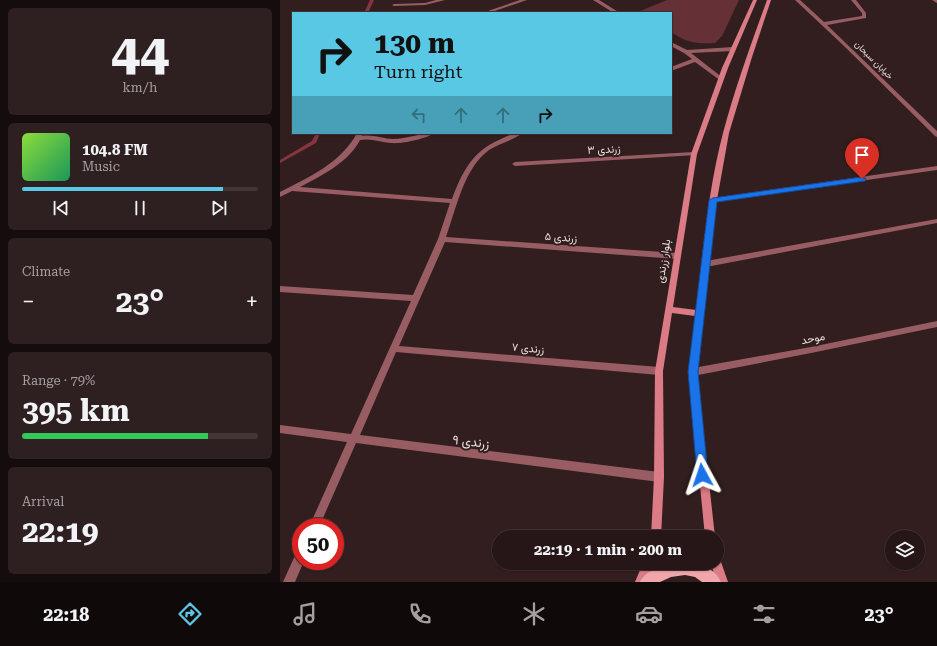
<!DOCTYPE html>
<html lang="en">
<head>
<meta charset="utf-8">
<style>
  body { margin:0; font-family:"Roboto Serif",Vazirmatn,serif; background:#2e1f20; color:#f1f3f6; height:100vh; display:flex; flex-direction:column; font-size:15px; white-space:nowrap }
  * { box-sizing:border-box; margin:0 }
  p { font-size:13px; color:#a49fa1 }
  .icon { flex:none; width:22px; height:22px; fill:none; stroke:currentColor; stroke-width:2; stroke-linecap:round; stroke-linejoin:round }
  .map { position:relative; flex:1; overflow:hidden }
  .drawer { display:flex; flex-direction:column; gap:8px; padding:8px; background:#150c0d; width:280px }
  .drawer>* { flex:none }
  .banner { position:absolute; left:12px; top:12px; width:380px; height:122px; border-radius:0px; box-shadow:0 1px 3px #0004,0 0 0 1px #423536; background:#59c8e5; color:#111; overflow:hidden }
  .buttons { position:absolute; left:605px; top:530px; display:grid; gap:8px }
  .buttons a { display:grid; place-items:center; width:40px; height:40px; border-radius:50%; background:#261617; box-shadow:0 1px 3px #0004,0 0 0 1px #423536; font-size:20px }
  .speed { position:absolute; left:12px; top:518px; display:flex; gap:8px; font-size:20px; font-weight:700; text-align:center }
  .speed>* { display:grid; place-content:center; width:52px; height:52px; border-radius:50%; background:#261617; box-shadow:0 1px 3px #0004,0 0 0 1px #423536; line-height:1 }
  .speed .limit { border:6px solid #d22; background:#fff; color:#111 }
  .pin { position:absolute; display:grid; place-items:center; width:34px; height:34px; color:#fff; margin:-41px -17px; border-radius:50% 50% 50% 0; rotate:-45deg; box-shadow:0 0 4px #0007 }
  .pin .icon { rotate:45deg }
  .me { position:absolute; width:44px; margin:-22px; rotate:355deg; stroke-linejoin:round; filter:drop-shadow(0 0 3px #0008) }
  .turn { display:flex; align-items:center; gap:14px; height:84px; padding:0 16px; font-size:18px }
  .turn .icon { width:52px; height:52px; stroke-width:2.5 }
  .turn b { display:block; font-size:28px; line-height:34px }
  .lanes { display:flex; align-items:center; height:38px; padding:0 16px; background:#0003; justify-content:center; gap:20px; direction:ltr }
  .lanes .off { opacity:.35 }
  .big { font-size:30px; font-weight:700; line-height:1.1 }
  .drawer .card { flex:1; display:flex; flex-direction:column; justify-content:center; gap:6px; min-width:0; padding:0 14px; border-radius:6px; background:#2e1f20 }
  .drawer .dial { align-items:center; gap:0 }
  .dial b { font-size:52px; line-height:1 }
  .song { display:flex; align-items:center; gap:12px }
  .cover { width:48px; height:48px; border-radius:6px; background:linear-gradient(135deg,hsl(90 70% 55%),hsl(150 70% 35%)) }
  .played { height:4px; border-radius:2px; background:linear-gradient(90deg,#59c8e5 85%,#423536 85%) }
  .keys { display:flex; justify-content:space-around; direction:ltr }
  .heat { display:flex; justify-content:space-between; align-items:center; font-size:22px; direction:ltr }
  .charge { height:6px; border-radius:3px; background:linear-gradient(90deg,#34c759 79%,#423536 0) }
  .trip { position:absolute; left:212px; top:530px; width:232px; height:40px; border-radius:20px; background:#261617; box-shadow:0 1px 3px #0004,0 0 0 1px #423536; font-weight:700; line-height:40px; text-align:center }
  .dock { display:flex; height:64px; justify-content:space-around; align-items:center; background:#0f0909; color:#a49fa1 }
  .dock .icon { width:28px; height:28px }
  .dock .on { color:#59c8e5 }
  .dock b { font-size:18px; color:#f1f3f6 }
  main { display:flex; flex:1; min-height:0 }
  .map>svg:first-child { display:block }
</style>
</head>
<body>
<main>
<section class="drawer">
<div class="card dial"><b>44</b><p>km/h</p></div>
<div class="card">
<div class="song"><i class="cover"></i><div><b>104.8 FM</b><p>Music</p></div></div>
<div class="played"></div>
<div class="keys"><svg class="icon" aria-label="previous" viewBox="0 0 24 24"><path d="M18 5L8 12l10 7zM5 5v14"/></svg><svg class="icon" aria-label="pause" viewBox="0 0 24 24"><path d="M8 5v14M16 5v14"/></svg><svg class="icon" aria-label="next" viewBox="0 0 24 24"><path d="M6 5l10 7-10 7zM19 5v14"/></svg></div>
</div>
<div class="card"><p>Climate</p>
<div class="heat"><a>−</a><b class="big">23°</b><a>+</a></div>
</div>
<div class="card"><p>Range · 79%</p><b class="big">395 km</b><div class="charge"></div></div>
<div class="card"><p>Arrival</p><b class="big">22:19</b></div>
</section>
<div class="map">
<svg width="657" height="582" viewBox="0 0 657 582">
  <rect width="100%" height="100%" fill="#321e1f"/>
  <path fill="#653036" d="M387,0H459L442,36L435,43C416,44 407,43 391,32V13H363L360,11Z"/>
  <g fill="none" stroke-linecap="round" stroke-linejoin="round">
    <path fill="#863440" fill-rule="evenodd" d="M90,0H94L88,13H84Z
      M36,133H40L36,143L0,163V160L32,141Z"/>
    <path fill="#985d62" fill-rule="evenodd" d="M156,0H165L145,5L114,6L112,5L114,4L145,3Z
      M240,0H247L209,13H202Z
      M313,0H319L340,13H334Z
      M515,0H520L544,22L582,16V13L571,0H576L586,13V18L547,25L657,131V137L655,136L563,45Z
      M652,0H657V3Z
      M391,42L407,50L453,47L456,49L453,51L411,53L443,78L444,79L441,81L415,62L391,71V67L412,59L404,53L391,46Z
      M77,133H83L82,136C93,134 103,139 113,139C127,139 140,133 154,133C146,139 122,144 111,143C100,142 91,138 80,140C68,163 41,176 20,187L172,199C182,172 192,152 219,140C227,136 233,133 242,133C233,141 219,143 209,150C184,168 176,209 166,237L397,253L401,256L397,259L165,242L119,346L379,367L382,368L383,371L382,374L379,375L116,352L80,435L379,472L383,474L384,477L383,480L379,482L76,443L39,527H29L67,442L0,433V425L71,434L131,301L0,292V286L133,295L158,239L170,203L12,191L0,197V192C29,177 61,163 77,133Z
      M414,152L417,154L416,155L235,166L232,164L235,162Z
      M657,166V170L433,202L429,200L433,198Z
      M657,219V223L426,267L422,264L426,261Z
      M657,321V327L531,353L413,376L410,375L409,372L410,369L413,368L531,347Z
      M21,550V561H24L15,582H3L17,551Z"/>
    <path fill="#db7b86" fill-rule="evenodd" d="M473,0H477L448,68L417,154L393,307L416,310C423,251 428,190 443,133C455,88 471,44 487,0H491L472,57L449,133L437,200L417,372L435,537H425L409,372L415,316L392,313L383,371L384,477L381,537H371L374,477L375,371L411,154L442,68Z
      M437,558L440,559L448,582H436L431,563H437Z
      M363,563H373L367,582H355Z"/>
    <path fill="#f1a6ac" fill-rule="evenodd" d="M392,563C410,563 433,563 441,582H422L415,577L405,575L391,577L380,582H360C365,571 381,566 392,563Z"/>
  </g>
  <path fill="#1a73e8" stroke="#114b97" d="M582,177L586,179L585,181L437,202L418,372L428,475L427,478L422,480L418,478L417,475L408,372L429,200L433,198Z"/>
  <g text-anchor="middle" stroke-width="4" stroke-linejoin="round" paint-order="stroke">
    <g font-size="9" fill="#ebdddd" stroke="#321e1f">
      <text transform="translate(594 60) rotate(45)" y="3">خیابان سبحان</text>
    </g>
    <g font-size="11" fill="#ebdddd" stroke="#321e1f">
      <text transform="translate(324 149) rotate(-3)" y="4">زرندی ۳</text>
      <text transform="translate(281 237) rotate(4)" y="4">زرندی ۵</text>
      <text transform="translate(383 261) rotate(-81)" y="4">بلوار زرندی</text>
      <text transform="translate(533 338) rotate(-11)" y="4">موحد</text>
      <text transform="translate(248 348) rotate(5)" y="4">زرندی ۷</text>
    </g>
    <g font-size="13" fill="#ebdddd" stroke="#321e1f">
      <text transform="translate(191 441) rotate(7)" y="5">زرندی ۹</text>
    </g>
  </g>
</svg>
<div class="buttons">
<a><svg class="icon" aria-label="layers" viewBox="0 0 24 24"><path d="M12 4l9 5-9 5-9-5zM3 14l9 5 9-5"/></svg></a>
</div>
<div class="speed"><div class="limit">50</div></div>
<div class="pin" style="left:582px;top:179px;background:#d93025"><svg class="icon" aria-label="arrive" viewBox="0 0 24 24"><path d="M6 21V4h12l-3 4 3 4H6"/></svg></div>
<svg class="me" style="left:422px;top:475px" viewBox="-20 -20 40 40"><path d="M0-17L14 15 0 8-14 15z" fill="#1a73e8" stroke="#fff" stroke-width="4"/></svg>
<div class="trip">22:19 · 1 min · 200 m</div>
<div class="banner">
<div class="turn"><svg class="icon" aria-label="right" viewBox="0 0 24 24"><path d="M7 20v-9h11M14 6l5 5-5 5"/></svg><div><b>130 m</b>Turn right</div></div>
<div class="lanes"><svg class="icon off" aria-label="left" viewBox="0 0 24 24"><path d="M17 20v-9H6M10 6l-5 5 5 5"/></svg><svg class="icon off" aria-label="ahead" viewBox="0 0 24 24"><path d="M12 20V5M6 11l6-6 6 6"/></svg><svg class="icon off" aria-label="ahead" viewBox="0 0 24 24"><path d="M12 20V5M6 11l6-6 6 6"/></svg><svg class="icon" aria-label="right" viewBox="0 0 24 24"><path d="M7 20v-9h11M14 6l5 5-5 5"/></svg></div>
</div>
</div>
</main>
<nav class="dock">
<b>22:18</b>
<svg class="icon on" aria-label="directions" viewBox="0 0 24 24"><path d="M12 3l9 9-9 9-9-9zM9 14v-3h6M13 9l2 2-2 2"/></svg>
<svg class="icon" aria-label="music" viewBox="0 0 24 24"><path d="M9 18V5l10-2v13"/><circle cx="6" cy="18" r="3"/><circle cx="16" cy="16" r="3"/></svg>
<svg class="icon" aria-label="phone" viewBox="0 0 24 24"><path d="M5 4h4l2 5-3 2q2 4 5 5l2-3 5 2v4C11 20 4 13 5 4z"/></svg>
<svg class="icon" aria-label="climate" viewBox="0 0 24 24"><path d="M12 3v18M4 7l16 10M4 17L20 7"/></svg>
<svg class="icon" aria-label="car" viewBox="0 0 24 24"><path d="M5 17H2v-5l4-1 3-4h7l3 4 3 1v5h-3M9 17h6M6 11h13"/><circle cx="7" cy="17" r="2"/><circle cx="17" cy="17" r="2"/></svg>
<svg class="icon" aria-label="filters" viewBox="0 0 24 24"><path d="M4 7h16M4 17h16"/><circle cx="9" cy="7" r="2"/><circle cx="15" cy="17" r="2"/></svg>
<b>23°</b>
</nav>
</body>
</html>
